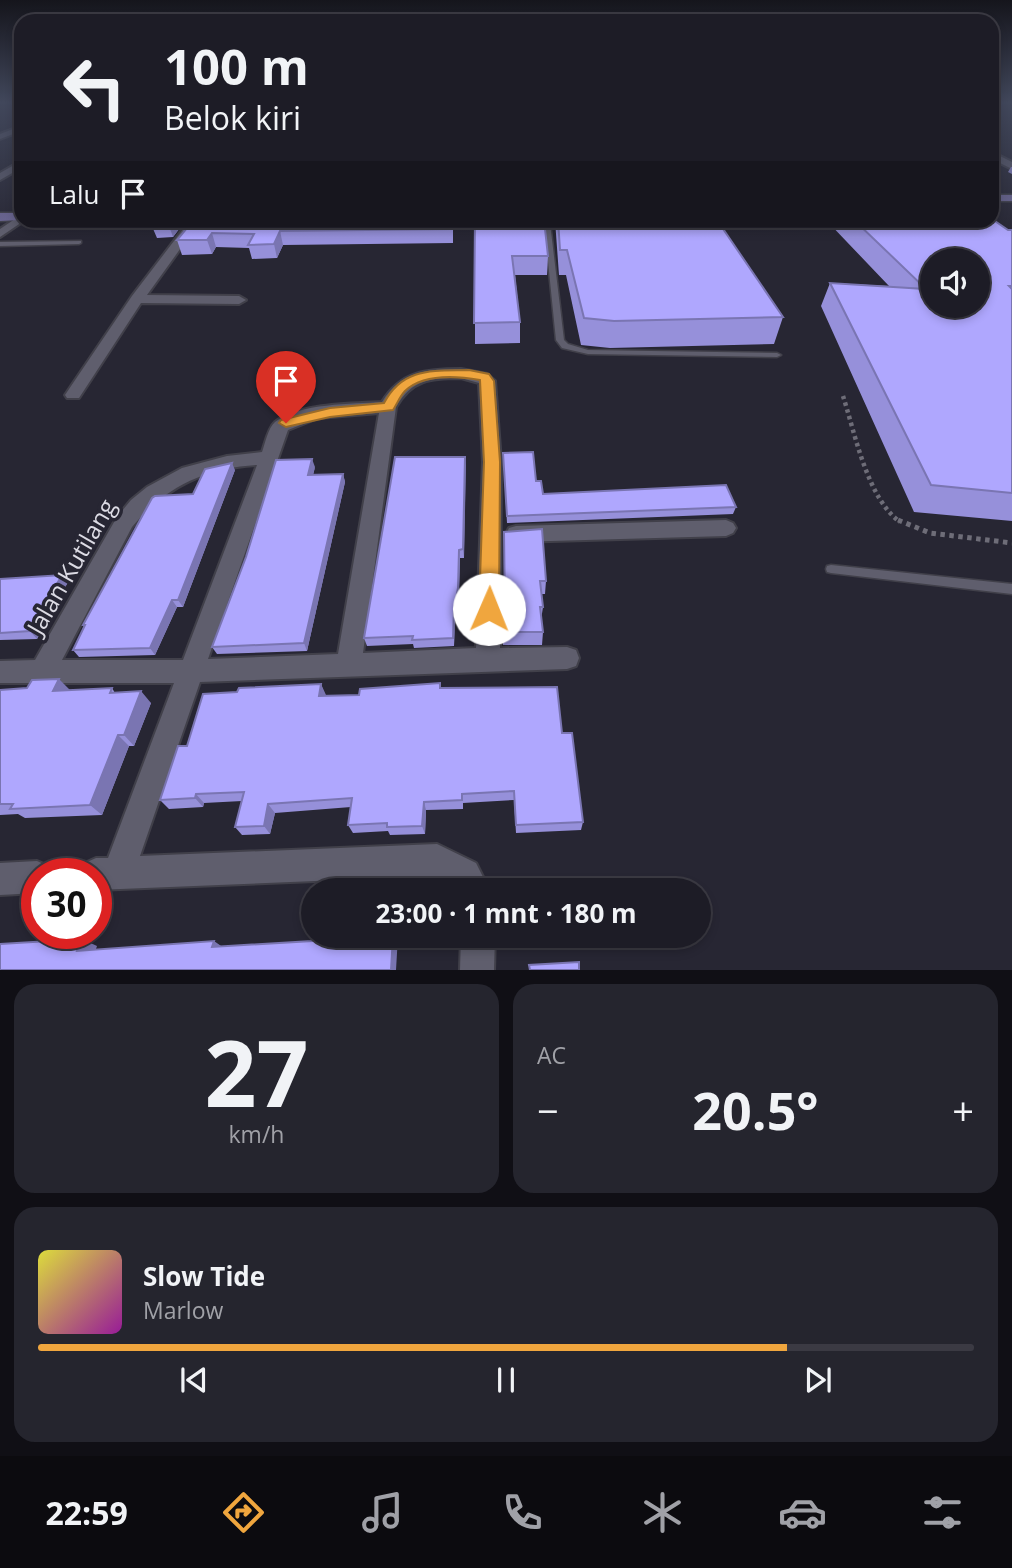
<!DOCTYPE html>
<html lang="id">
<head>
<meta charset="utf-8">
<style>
  body { margin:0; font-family:"Open Sans",sans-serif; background:#25252e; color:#f1f3f6; height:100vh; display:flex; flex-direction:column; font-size:26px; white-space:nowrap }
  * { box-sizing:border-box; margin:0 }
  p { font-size:23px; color:#a0a1a7 }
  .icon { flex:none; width:38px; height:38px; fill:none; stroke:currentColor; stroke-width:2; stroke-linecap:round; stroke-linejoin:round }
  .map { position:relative; height:970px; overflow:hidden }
  .drawer { display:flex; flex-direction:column; gap:14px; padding:14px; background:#100f15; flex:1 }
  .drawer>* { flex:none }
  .top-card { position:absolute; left:14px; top:14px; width:985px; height:214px; border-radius:21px; box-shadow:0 4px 10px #0003,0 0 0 2px #3b3a43; background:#1d1c26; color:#f1f3f6; overflow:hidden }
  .fabs { position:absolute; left:920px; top:248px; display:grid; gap:14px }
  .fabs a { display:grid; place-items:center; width:70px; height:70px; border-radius:50%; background:#1d1c26; box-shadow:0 4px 10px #0003,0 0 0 2px #3b3a43; font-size:35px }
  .speed { position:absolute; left:21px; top:858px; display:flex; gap:14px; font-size:35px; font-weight:700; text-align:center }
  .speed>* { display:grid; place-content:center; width:91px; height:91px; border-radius:50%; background:#1d1c26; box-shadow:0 4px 10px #0003,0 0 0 2px #3b3a43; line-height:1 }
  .speed .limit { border:10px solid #d22; background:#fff; color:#111 }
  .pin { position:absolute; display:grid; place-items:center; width:60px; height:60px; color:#fff; margin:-72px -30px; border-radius:50% 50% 50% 0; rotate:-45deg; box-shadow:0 0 7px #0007 }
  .pin .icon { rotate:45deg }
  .me { position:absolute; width:77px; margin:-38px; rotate:1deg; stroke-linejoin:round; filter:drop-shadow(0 0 5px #0008) }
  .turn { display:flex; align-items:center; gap:24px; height:147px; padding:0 35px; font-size:32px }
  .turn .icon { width:91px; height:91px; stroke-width:2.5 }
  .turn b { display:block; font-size:49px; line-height:60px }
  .then { display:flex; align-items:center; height:66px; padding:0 35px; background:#0003; gap:14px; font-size:26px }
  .big { font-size:52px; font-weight:700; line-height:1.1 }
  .drawer .widget { flex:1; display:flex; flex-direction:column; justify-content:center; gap:10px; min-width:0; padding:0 24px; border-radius:21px; background:#25252e }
  .drawer .dial { align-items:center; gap:0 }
  .dial b { font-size:91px; line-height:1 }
  .song { display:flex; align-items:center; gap:21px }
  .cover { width:84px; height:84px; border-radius:10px; background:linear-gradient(135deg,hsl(60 70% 55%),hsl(300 70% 35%)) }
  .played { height:7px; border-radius:4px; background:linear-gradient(90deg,#f0a63e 80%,#3b3a43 80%) }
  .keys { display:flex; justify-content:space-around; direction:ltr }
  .heat { display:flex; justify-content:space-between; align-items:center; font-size:38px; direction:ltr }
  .drawer .tiles { flex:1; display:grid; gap:14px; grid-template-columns:1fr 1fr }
  .widget:last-child { grid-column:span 2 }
  .trip { position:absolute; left:301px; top:878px; width:410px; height:70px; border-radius:35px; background:#1d1c26; box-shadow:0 4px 10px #0003,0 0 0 2px #3b3a43; font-weight:700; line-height:70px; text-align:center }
  .menu { display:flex; height:112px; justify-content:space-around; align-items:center; background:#0c0b0f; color:#a0a1a7 }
  .menu .icon { width:49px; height:49px }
  .menu .on { color:#f0a63e }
  .menu b { font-size:32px; color:#f1f3f6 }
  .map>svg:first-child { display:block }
</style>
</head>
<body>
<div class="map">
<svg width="1012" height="970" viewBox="0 0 1012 970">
  <rect width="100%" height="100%" fill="#272633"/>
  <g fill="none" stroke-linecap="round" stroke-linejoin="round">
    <g stroke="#41404a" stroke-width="3">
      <path id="lane" d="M546,220H552L550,223L564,340L568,344L588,350L777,353L781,355L777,357L588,354L562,348L556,340L544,222Z
        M81,241V243L79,244L0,246V242Z
        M831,565L1012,584V594L831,573L827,572L826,569L827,566Z"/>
    </g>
    <g stroke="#41404a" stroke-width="4">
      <path id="street" d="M21,126V131L0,139V134Z
        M992,152L1012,162V169L992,159Z
        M21,161V168L0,180V173Z
        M21,215V220H25L0,237V229Z
        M190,220H201L147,295L239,296L246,300L239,304L141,303L79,398H67L65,395L132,296Z
        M461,369L487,374L495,381L501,462L500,648L567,647L576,650L579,658L576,666L567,669L200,682L140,856L437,844L476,863L490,891H458L437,876L96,890V873H80L85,863L96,858H108L174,683H0V661L35,660L117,517L131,500L147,487L182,468L227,456L262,452C265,444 268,428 275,422C299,403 353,404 382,402C401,371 427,369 461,369ZM461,378L479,383L483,462L476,648L363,653L396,407C412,379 431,378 461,378ZM379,413L338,654L208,659L288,430L318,418ZM257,465L183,660H62L132,527C165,487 205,468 257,465Z
        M726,520L733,523L736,528L733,533L726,536L516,542L509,540L506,534L509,528L516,526Z
        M37,861L48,866L51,873H37V893L0,895V863Z
        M461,936H495L494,970H460Z"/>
    </g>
    <g stroke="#41404a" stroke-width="3">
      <path id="secondary" d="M992,195H1012V201H992Z
        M0,213H21V220L0,221Z"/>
    </g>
    <path stroke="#6e6d78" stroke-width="4.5" stroke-dasharray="3.5 3.5" stroke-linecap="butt" d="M843,396C855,433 867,498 900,522"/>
    <path stroke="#6e6d78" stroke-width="5" stroke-dasharray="4.5 4.5" stroke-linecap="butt" d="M898,520L930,533L1012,543"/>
    <use href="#lane" fill="#5f5e6d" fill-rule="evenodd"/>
    <use href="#street" fill="#5f5e6d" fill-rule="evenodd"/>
    <use href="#secondary" fill="#6e6896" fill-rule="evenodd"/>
  </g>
  <path fill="#9690da" d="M1011,167H1012V174L1008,172Z
    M186,220L173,237L157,238L151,224Z
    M453,220V243L283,245L277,258L252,259L249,248L216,247L212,254L182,255L177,240L184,231L183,228Z
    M475,220L548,256L547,275H515L520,322V343L475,344Z
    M555,220H717L783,317L774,344L610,348L581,345L566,275H559Z
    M826,220H992L1008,230H1012V521L914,512L821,306L830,283L889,286Z
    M503,453L536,481L543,494L736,507L733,514L507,523Z
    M465,457L464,558H460L459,596L455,617L454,646L414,648L413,644L367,646L364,638Z
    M315,467L313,475L343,474L345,482L307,651L217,654L212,647Z
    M235,470L183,607H177L155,655L79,657L73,650L84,627L83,625L193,494Z
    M504,532L546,581L545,594H541L543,607L541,620L543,632L542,645H503V632L505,612Z
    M0,579L68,582L37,639L0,640Z
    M440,683L441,688L562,733L583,822L581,830L516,833L514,800L463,803V809L426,810L425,834L390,835L388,831L353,833L348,825L351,807L275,813L270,834L242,835L235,827L242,801L204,803L203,807L169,809L160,800L187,746L237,692L321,684L325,696L359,695Z
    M112,688L115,693L151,703L134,746H129L102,815L25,818L18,814L0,815V690H70Z"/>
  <path fill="#7a75b2" d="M171,220H186L173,237L168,223Z
    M280,231L283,245L277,258L274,244Z
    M212,233L216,247L212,254L207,240Z
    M465,457L466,465L464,558L463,549Z
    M312,459L315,467L311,483L308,475Z
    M232,463L235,470L183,607L178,600Z
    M343,474L345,482L307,651L304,643Z
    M459,550V596L455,617L454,646V609Z
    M62,575L68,582L37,639L30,631Z
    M172,600L177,607L155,655L150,648Z
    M59,679L70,690L53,691Z
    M321,684L326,695L324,706L319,696Z
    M141,691L151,703L134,746L124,735Z
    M118,735L129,746L102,815L90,805Z
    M196,794L204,803L203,807L195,798Z
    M424,802L426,810L425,834L422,826Z
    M268,804L275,813L270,834L264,826Z
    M393,936H398L396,970H391Z
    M82,939L97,946L93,958L77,951Z
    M214,941L224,948L212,947Z"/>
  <path fill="#afa7fe" stroke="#7a75b2" stroke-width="2" fill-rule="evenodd" d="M992,219L1008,230H1012V286H1009L1012,289V493L931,485L830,283L926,289L854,220H992ZM933,261H978V306H933Z
    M154,220H171L168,223L151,224Z
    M189,220H452V229L280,231L274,244L248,245L254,234L212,233L207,240H177L187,228H183Z
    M475,220H544L548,256H512L520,322L474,323Z
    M558,220H717L783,317L614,321L584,318L567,250H560Z
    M533,452L536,481H541L543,494L726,485L736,507L507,516L503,453Z
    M395,457H465L463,549L459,550L458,588L454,609L453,638L412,640L413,636L364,638Z
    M312,459L308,475L343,474L304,643L212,647L246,557L276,460Z
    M232,463L178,600H172L150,648L73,650L85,625H83L152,498L155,496L193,494L205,469Z
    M542,529L546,581H540L543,607H540L543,632H503V612H505L504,532Z
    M62,575L30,631L0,633V579Z
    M59,679L53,691L112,688L110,693L141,691L124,735H118L90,805L10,809L13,804H0V690L27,688L32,680Z
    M440,683V688L557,687L562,733H572L583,822L516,825L514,791L462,794V800L424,802L422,826L387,827V823L348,825L352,798L268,804L264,826L235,827L244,792L196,794L195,798L160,800L178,746H187L203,694L237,692L239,688L321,684L319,696L359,695L360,689Z
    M354,936H393L391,970H0V944L82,939L77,951L214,941L212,947L312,941V939Z
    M579,962V970H530L529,965Z"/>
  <linearGradient id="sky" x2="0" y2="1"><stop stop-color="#15151c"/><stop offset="0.43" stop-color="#41475b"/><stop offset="1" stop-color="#41475b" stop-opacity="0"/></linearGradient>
  <rect width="1012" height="238" fill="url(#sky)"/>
  <path fill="#f0a63e" stroke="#9c6c28" stroke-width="2" d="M469,370L489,374L494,381L500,462L499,609L496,614L489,617L482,614L479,609L484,462L480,380C457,376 423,374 405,391C400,396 397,404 393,410L330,417L286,427L279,423L281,420L330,408L384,403C403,367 433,371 469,370Z"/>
  <g text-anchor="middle" stroke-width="7" stroke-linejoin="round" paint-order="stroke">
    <g font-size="24" fill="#dcdbe4" stroke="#272633">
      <text transform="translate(72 567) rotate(-60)" y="8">Jalan Kutilang</text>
    </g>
  </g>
</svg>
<div class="fabs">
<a><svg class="icon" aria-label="sound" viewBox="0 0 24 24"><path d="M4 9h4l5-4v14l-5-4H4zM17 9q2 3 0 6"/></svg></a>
</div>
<div class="speed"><div class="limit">30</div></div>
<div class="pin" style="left:286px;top:423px;background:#d93025"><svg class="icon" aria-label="arrive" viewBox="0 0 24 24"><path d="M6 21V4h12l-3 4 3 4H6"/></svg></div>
<svg class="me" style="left:489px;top:609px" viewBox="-20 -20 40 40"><circle r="19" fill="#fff"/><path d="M0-13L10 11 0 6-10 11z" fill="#f0a63e"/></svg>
<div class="trip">23:00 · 1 mnt · 180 m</div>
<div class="top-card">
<div class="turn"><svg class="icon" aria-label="left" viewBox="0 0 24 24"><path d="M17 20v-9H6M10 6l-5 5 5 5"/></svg><div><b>100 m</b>Belok kiri</div></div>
<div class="then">Lalu<svg class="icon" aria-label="arrive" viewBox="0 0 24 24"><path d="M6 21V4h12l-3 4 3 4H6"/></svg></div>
</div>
</div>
<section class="drawer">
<div class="tiles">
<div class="widget dial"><b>27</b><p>km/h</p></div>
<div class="widget"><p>AC</p>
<div class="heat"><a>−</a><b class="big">20.5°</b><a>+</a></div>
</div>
<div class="widget">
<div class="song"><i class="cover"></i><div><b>Slow Tide</b><p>Marlow</p></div></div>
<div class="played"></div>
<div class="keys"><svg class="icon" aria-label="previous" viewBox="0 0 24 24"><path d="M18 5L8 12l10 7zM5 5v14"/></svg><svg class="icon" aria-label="pause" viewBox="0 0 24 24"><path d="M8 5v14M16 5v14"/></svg><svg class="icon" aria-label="next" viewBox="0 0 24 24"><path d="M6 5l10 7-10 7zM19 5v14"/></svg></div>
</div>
</div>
</section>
<nav class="menu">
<b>22:59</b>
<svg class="icon on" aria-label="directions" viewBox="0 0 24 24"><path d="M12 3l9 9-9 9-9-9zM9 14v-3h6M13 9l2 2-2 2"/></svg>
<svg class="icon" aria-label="music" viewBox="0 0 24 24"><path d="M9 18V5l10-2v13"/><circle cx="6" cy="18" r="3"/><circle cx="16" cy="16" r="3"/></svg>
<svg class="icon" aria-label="phone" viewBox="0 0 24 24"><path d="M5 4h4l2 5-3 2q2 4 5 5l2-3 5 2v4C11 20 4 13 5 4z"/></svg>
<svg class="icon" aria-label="climate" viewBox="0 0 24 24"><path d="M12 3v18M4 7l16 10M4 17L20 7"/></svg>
<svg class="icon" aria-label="car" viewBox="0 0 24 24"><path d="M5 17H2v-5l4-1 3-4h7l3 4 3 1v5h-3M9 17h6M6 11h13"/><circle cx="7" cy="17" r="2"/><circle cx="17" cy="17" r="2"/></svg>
<svg class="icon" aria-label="filters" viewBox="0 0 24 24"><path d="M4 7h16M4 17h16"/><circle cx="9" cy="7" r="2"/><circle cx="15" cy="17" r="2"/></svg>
</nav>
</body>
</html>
